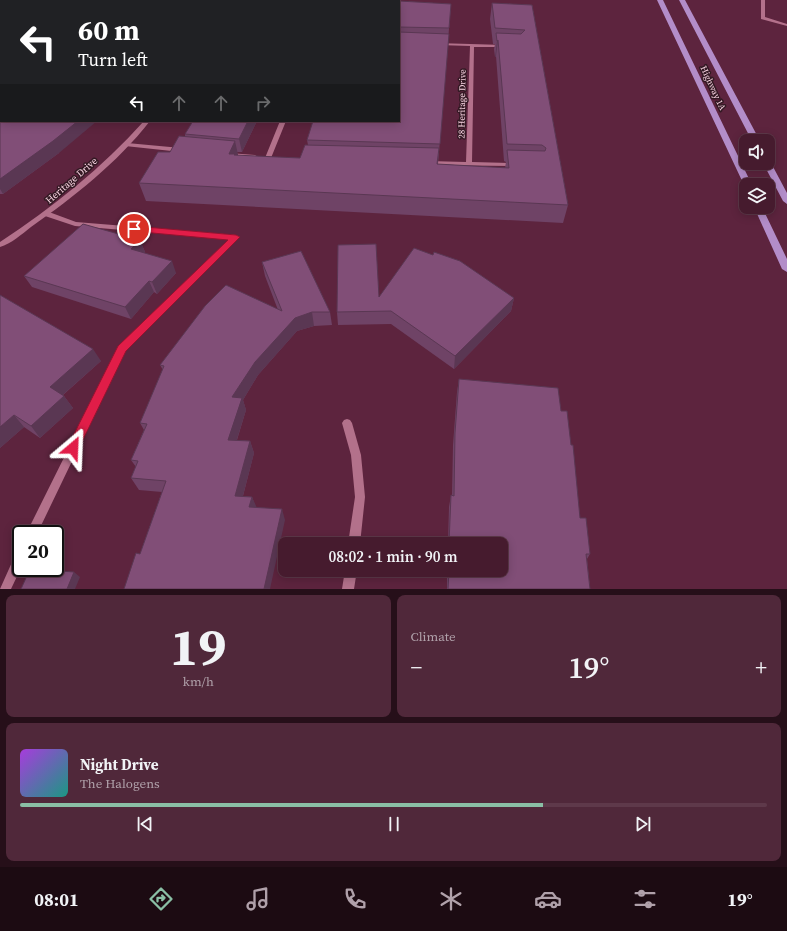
<!DOCTYPE html>
<html lang="en">
<head>
<meta charset="utf-8">
<style>
  body { margin:0; font-family:"Source Serif 4",serif; background:#50283a; color:#f1f3f6; height:100vh; display:flex; flex-direction:column; font-size:15px; white-space:nowrap }
  * { box-sizing:border-box; margin:0 }
  p { font-size:13px; color:#b0a1aa }
  .icon { flex:none; width:22px; height:22px; fill:none; stroke:currentColor; stroke-width:2; stroke-linecap:round; stroke-linejoin:round }
  .map { position:relative; height:589px; overflow:hidden }
  .sheet { display:flex; flex-direction:column; gap:6px; padding:6px; background:#260f19; flex:1 }
  .sheet>* { flex:none }
  .guide { position:absolute; left:0px; top:0px; width:400px; height:122px; box-shadow:0 2px 10px #0003,0 0 0 1px #5e394a; background:#202124; color:#fff; overflow:hidden }
  .controls { position:absolute; left:739px; top:134px; display:grid; gap:8px }
  .controls a { display:grid; place-items:center; width:36px; height:36px; border-radius:8px; background:#461b2e; box-shadow:0 2px 10px #0003,0 0 0 1px #5e394a; font-size:20px }
  .speed { position:absolute; left:12px; top:525px; display:flex; gap:8px; font-size:20px; font-weight:700; text-align:center }
  .speed>* { display:grid; place-content:center; width:52px; height:52px; border-radius:50%; background:#461b2e; box-shadow:0 2px 10px #0003,0 0 0 1px #5e394a; line-height:1 }
  .speed .limit { border:2px solid #111; border-radius:6px; background:#fff; color:#111 }
  .pin { position:absolute; display:grid; place-items:center; width:34px; height:34px; color:#fff; margin:-17px; border:2px solid #fff; border-radius:50%; box-shadow:0 1px 4px #0007 }
  .me { position:absolute; width:44px; margin:-22px; rotate:26deg; stroke-linejoin:round; filter:drop-shadow(0 0 3px #0008) }
  .turn { display:flex; align-items:center; gap:14px; height:84px; padding:0 12px; font-size:18px }
  .turn .icon { width:52px; height:52px; stroke-width:2.5 }
  .turn b { display:block; font-size:28px; line-height:34px }
  .lanes { display:flex; align-items:center; height:38px; padding:0 12px; background:#0003; justify-content:center; gap:20px; direction:ltr }
  .lanes .off { opacity:.35 }
  .big { font-size:30px; font-weight:600; line-height:1.1 }
  .sheet .widget { flex:1; display:flex; flex-direction:column; justify-content:center; gap:6px; min-width:0; padding:0 14px; border-radius:8px; background:#50283a }
  .sheet .dial { align-items:center; gap:0 }
  .dial b { font-size:52px; line-height:1 }
  .song { display:flex; align-items:center; gap:12px }
  .cover { width:48px; height:48px; border-radius:6px; background:linear-gradient(135deg,hsl(280 70% 55%),hsl(170 70% 35%)) }
  .played { height:4px; border-radius:2px; background:linear-gradient(90deg,#8abfa5 70%,#5e394a 70%) }
  .keys { display:flex; justify-content:space-around; direction:ltr }
  .heat { display:flex; justify-content:space-between; align-items:center; font-size:22px; direction:ltr }
  .sheet .tiles { flex:1; display:grid; gap:6px; grid-template-columns:1fr 1fr }
  .widget:last-child { grid-column:span 2 }
  .trip { position:absolute; left:278px; top:537px; width:230px; height:40px; border-radius:8px; background:#461b2e; box-shadow:0 2px 10px #0003,0 0 0 1px #5e394a; font-weight:600; line-height:40px; text-align:center }
  .tab-bar { display:flex; height:64px; justify-content:space-around; align-items:center; background:#1c0b12; color:#b0a1aa }
  .tab-bar .icon { width:28px; height:28px }
  .tab-bar .on { color:#8abfa5 }
  .tab-bar b { font-size:18px; color:#f1f3f6 }
  .map>svg:first-child { display:block }
</style>
</head>
<body>
<div class="map">
<svg width="787" height="589" viewBox="0 0 787 589">
  <rect width="100%" height="100%" fill="#5d243e"/>
  <g fill="none" stroke-linecap="round" stroke-linejoin="round">
    <path fill="#b3718b" fill-rule="evenodd" d="M761,0H765V17L787,24V26L761,19Z
      M436,43L504,45L506,46L504,47H474L472,162L515,163L517,164V166L428,165L425,163L428,161L466,162L470,46L438,45H436Z
      M280,121H286L271,158L268,160L266,159L265,158Z
      M127,143L181,148L184,150L181,152L125,146L124,145Z
      M229,153L255,155L258,157L255,159L227,156L226,155Z
      M45,212H49L76,222L236,235L240,237L125,351L37,534H26L119,347L230,239L75,226L45,216L44,214Z
      M21,549V568L11,589H0L17,551Z"/>
    <path fill="#b3718b" fill-rule="evenodd" d="M231,0H235V1H231Z
      M144,121H150C117,163 74,197 31,227C22,234 11,244 0,247V242C53,207 102,168 144,121Z
      M347,419L350,420L352,423L361,455L365,497L360,544H348L355,497L351,455L342,423L344,420Z
      M345,570H357L354,589H342Z"/>
    <path fill="#b38dc9" fill-rule="evenodd" d="M657,0H663L752,185H746V187L744,185Z
      M679,0H685L760,141H752Z
      M768,161L771,163L787,193V204L783,201L763,163H768Z
      M754,207H762L787,259V272L782,269Z"/>
  </g>
  <path fill="#6f4366" d="M399,1L451,4L438,164L505,168L506,162L504,161L496,56L495,57L494,49L495,44H493L490,19L492,3L532,5L568,205L563,223L146,201L139,183L185,137V134L257,121L242,152H237L238,156L300,158L308,145L307,140Z
    M0,16L59,153L3,194H0Z
    M140,240L145,252L144,253L176,273L157,294L154,292L131,319L32,287L24,276Z
    M262,262L330,312L332,325L314,326L297,331L258,375L243,400L246,410L237,440L250,441L254,453L243,496L252,497L256,508L285,520L140,554L162,492L139,490L131,478L136,467L131,460L144,430L140,423L163,370L160,365L278,310L265,276Z
    M0,295L101,361L63,395L64,396L73,408L40,438L24,427L0,448Z
    M379,297L514,298L511,311L454,369L391,324L338,325L337,312Z
    M459,379L561,411L580,518L590,554L587,559L590,589H447V570H501V544H448L449,507L451,495L452,496L453,445L457,392Z"/>
  <path fill="#5a3753" d="M185,0H196L195,1H184Z
    M498,40L496,56L495,57L497,41Z
    M78,121H97L59,153L3,194L0,189V179Z
    M248,121H257L242,152L239,139Z
    M235,141L239,159L229,154Z
    M140,240L145,252L136,260L131,249Z
    M172,261L176,273L157,294L152,282Z
    M149,281L154,292L131,319L125,307Z
    M514,298L511,311L454,369L455,356Z
    M312,312L314,326L297,331L258,375L243,400L246,410L233,452L228,440L232,397L255,362L295,318Z
    M93,349L101,361L58,399L50,387Z
    M64,396L73,408L40,438L31,426Z
    M14,415L24,427L0,448V427Z
    M250,441L254,453L240,507L235,496Z
    M252,497L257,508L249,507Z
    M282,509L285,520L270,589H264Z
    M74,572L80,577L75,589H67Z"/>
  <path fill="#814e77" stroke="#5a3753" d="M21,0H60L63,1H19Z
    M109,0H185L184,1H108Z
    M269,0H305V1H268Z
    M354,0H366L389,1H354Z
    M399,1L451,4L449,28L399,27Z
    M492,3L532,5L568,205L139,183L158,152H170L179,136L235,141L229,154H235L234,155L300,158L305,145L439,148L437,164L509,168L507,150L545,151L546,148L542,145L507,144L498,40L497,41L496,33L521,34L525,30L495,28Z
    M0,16H1V121H78L53,141L0,179Z
    M399,32L449,34L440,144L307,140L313,121H399Z
    M193,121H248L239,139L185,134Z
    M83,224L140,240L131,249L172,261L152,282L149,281L125,307L24,276Z
    M376,244L379,297L414,248L433,255L434,252L460,261L514,298L455,356L391,311L337,312L338,245Z
    M301,251L330,312H312L295,318L255,362L232,397L242,398L228,440L250,441L235,496L252,497L249,507L282,509L264,589H124L136,553L140,554L166,481L131,478L138,461L131,460L147,424L140,423L164,366L160,365L205,306L226,285L282,311L262,262Z
    M0,295L93,349L50,387L64,396L31,426L14,415L0,427Z
    M459,379L558,388L561,411H567L571,445H573L580,518H586L590,554H586L590,589H448L449,570H501V544H449L451,495L454,496L455,433Z
    M30,569L74,572L67,589H21Z"/>
  <path fill="#e11d48" stroke="#92132f" d="M134,226L236,235L240,237L126,351L77,452L73,454L69,452L67,448L118,346L228,240L131,231L129,229Z"/>
  <g text-anchor="middle" stroke-width="3" stroke-linejoin="round" paint-order="stroke">
    <g font-size="9" fill="#f9d4e2" stroke="#321923">
      <text transform="translate(713 88) rotate(65)" y="3">Highway 1A</text>
      <text transform="translate(462 104) rotate(-89)" y="3">28 Heritage Drive</text>
    </g>
    <g font-size="10" fill="#f9d4e2" stroke="#321923">
      <text transform="translate(71 180) rotate(-41)" y="4">Heritage Drive</text>
    </g>
  </g>
</svg>
<div class="controls">
<a><svg class="icon" aria-label="sound" viewBox="0 0 24 24"><path d="M4 9h4l5-4v14l-5-4H4zM17 9q2 3 0 6"/></svg></a>
<a><svg class="icon" aria-label="layers" viewBox="0 0 24 24"><path d="M12 4l9 5-9 5-9-5zM3 14l9 5 9-5"/></svg></a>
</div>
<div class="speed"><div class="limit">20</div></div>
<div class="pin" style="left:134px;top:229px;background:#d93025"><svg class="icon" aria-label="arrive" viewBox="0 0 24 24"><path d="M6 21V4h12l-3 4 3 4H6"/></svg></div>
<svg class="me" style="left:73px;top:448px" viewBox="-20 -20 40 40"><path d="M0-17L14 15 0 8-14 15z" fill="#e11d48" stroke="#fff" stroke-width="4"/></svg>
<div class="trip">08:02 · 1 min · 90 m</div>
<div class="guide">
<div class="turn"><svg class="icon" aria-label="left" viewBox="0 0 24 24"><path d="M17 20v-9H6M10 6l-5 5 5 5"/></svg><div><b>60 m</b>Turn left</div></div>
<div class="lanes"><svg class="icon" aria-label="left" viewBox="0 0 24 24"><path d="M17 20v-9H6M10 6l-5 5 5 5"/></svg><svg class="icon off" aria-label="ahead" viewBox="0 0 24 24"><path d="M12 20V5M6 11l6-6 6 6"/></svg><svg class="icon off" aria-label="ahead" viewBox="0 0 24 24"><path d="M12 20V5M6 11l6-6 6 6"/></svg><svg class="icon off" aria-label="right" viewBox="0 0 24 24"><path d="M7 20v-9h11M14 6l5 5-5 5"/></svg></div>
</div>
</div>
<section class="sheet">
<div class="tiles">
<div class="widget dial"><b>19</b><p>km/h</p></div>
<div class="widget"><p>Climate</p>
<div class="heat"><a>−</a><b class="big">19°</b><a>+</a></div>
</div>
<div class="widget">
<div class="song"><i class="cover"></i><div><b>Night Drive</b><p>The Halogens</p></div></div>
<div class="played"></div>
<div class="keys"><svg class="icon" aria-label="previous" viewBox="0 0 24 24"><path d="M18 5L8 12l10 7zM5 5v14"/></svg><svg class="icon" aria-label="pause" viewBox="0 0 24 24"><path d="M8 5v14M16 5v14"/></svg><svg class="icon" aria-label="next" viewBox="0 0 24 24"><path d="M6 5l10 7-10 7zM19 5v14"/></svg></div>
</div>
</div>
</section>
<nav class="tab-bar">
<b>08:01</b>
<svg class="icon on" aria-label="directions" viewBox="0 0 24 24"><path d="M12 3l9 9-9 9-9-9zM9 14v-3h6M13 9l2 2-2 2"/></svg>
<svg class="icon" aria-label="music" viewBox="0 0 24 24"><path d="M9 18V5l10-2v13"/><circle cx="6" cy="18" r="3"/><circle cx="16" cy="16" r="3"/></svg>
<svg class="icon" aria-label="phone" viewBox="0 0 24 24"><path d="M5 4h4l2 5-3 2q2 4 5 5l2-3 5 2v4C11 20 4 13 5 4z"/></svg>
<svg class="icon" aria-label="climate" viewBox="0 0 24 24"><path d="M12 3v18M4 7l16 10M4 17L20 7"/></svg>
<svg class="icon" aria-label="car" viewBox="0 0 24 24"><path d="M5 17H2v-5l4-1 3-4h7l3 4 3 1v5h-3M9 17h6M6 11h13"/><circle cx="7" cy="17" r="2"/><circle cx="17" cy="17" r="2"/></svg>
<svg class="icon" aria-label="filters" viewBox="0 0 24 24"><path d="M4 7h16M4 17h16"/><circle cx="9" cy="7" r="2"/><circle cx="15" cy="17" r="2"/></svg>
<b>19°</b>
</nav>
</body>
</html>
